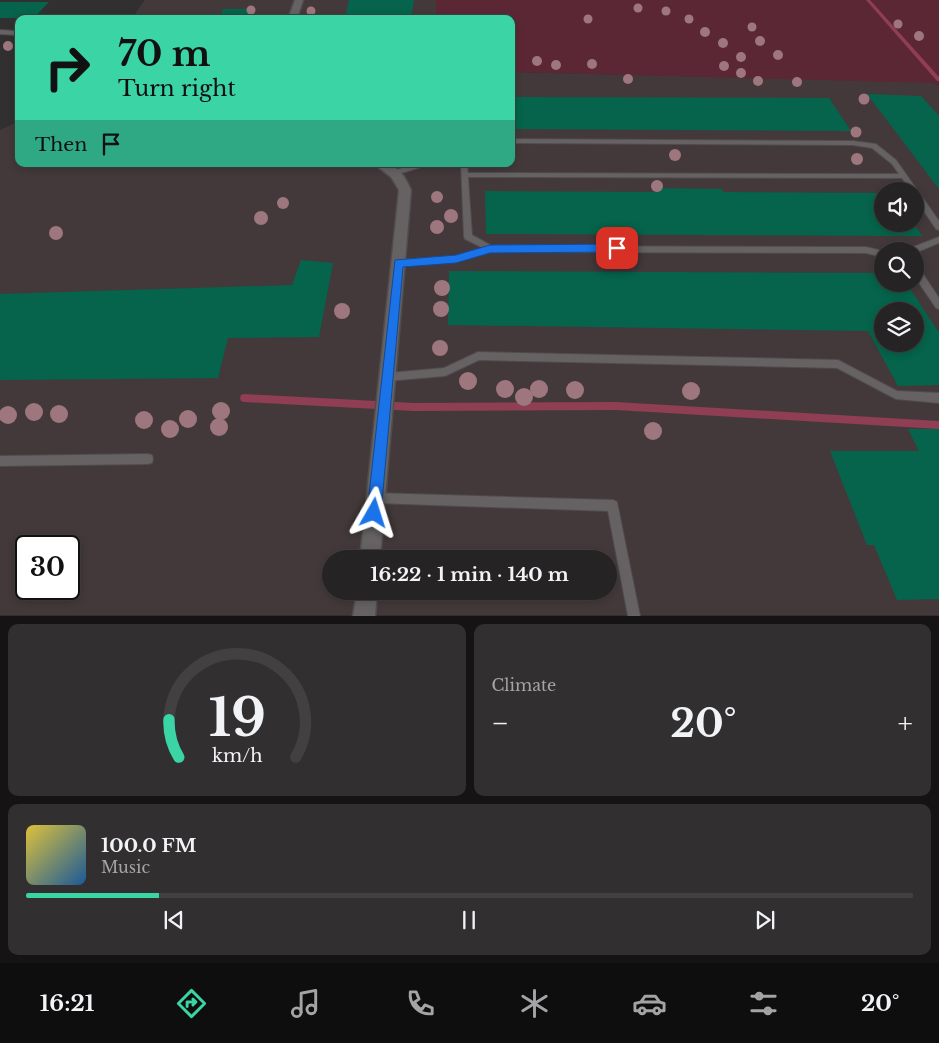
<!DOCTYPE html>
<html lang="en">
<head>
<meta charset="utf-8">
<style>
  body { margin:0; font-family:"Libre Baskerville",serif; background:#322f31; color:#f1f3f6; height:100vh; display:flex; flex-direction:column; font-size:19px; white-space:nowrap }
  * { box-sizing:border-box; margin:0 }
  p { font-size:16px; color:#a4a4a6 }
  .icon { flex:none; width:28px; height:28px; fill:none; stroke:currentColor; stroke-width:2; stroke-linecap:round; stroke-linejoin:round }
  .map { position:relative; height:616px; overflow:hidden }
  .panel { display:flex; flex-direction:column; gap:8px; padding:8px; background:#151314; flex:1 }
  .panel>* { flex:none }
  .banner { position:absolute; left:15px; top:15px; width:500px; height:152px; border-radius:10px; box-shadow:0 2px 8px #0003,0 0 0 1px #424041; background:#3ad4a5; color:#111; overflow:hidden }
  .tools { position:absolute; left:874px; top:182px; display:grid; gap:10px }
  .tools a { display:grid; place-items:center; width:50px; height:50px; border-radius:50%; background:#262324; box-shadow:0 2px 8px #0003,0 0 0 1px #424041; font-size:25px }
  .speed { position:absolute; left:15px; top:535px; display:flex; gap:10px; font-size:25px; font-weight:700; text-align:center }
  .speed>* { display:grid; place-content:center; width:65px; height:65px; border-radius:50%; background:#262324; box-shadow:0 2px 8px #0003,0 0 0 1px #424041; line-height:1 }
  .speed .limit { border:2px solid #111; border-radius:8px; background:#fff; color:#111 }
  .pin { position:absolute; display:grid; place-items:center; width:42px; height:42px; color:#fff; margin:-21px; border-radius:10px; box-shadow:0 2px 8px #0006 }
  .me { position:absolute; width:55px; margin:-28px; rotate:6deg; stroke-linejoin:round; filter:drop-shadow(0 0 4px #0008) }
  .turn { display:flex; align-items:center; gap:18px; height:105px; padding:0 20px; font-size:22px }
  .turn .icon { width:65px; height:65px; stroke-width:2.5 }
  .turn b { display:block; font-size:35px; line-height:42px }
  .then { display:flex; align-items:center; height:48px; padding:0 20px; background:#0003; gap:10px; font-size:19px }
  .big { font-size:38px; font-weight:700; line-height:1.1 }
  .panel .card { flex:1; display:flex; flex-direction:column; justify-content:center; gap:8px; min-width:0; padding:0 18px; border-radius:10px; background:#322f31 }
  .panel .dial { align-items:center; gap:0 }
  .dial svg { height:130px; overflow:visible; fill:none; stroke:#424041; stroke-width:7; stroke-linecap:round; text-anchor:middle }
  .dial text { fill:#f1f3f6; stroke:none }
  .song { display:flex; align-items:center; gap:15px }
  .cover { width:60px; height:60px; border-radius:8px; background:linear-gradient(135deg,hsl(50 70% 55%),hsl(210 70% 35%)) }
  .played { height:5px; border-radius:2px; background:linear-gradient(90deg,#3ad4a5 15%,#424041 15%) }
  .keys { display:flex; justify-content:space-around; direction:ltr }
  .heat { display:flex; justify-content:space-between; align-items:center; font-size:28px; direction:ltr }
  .panel .tiles { flex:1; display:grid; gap:8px; grid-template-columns:1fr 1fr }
  .card:last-child { grid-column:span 2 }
  .trip { position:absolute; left:322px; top:550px; width:295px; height:50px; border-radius:25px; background:#262324; box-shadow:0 2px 8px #0003,0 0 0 1px #424041; font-weight:700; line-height:50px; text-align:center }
  .tab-bar { display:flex; height:80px; justify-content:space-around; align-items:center; background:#0f0e0e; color:#a4a4a6 }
  .tab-bar .icon { width:35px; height:35px }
  .tab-bar .active { color:#3ad4a5 }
  .tab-bar b { font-size:22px; color:#f1f3f6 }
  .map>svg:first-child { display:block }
</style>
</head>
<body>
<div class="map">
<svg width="939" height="616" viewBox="0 0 939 616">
  <rect width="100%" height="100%" fill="#322f30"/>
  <path fill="#43393b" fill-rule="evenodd" d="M145,0H436V19H131Z
    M511,72L934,82L939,88V615H0V130L19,121V164H511ZM882,191H915V224H882ZM882,251H915V284H882ZM882,311H915V344H882ZM26,546H69V589H26ZM331,559H609V591H331Z"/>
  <path fill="#5c2735" d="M436,0H939V88L935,83L511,72V19H436Z"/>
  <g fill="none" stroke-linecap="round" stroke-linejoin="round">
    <path fill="#8f3e53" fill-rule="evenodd" d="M866,0H870L939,77V81H937Z
      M244,394L414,403L616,402L939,421V429L616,410L414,411L244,402L241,401L240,398L241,395Z"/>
  </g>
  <path fill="#05644b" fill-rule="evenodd" d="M349,0H414L411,19H345Z
    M0,2H49L34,18H0Z
    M223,9H250L246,19H219Z
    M867,94L921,96L939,116V189Z
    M511,97L829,98L851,131L511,129Z
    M654,188L722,189L723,192L882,193V224H914L922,236L486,234L485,191L655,192Z
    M301,260L333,263L319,337L228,338L218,378L0,380V294L292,285Z
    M449,271L882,273V284H907L939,333V385L898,386L868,331L448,325ZM882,311H915V344H882Z
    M908,429H939V599L897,600L874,545H867L830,451H919Z"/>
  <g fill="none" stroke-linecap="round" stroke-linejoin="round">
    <g stroke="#4f4c4d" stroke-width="2">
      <path id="lane" d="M0,30L16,31L19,33L16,35L0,34Z
        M511,139L853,141L876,144L896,160L939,221V230L936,229L915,198V191H911L902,178L468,177L472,235L492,246L866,247L883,251L882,257L866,253L491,252L456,262L395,265L394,263L395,261L398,260L456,256L483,248L465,239L464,237L461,164H467L468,173L899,174L892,164L872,148L853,145L511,143Z
        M416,164H427L425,166L395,175L391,173L392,171Z
        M939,237V243L915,253V251H907L908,249Z
        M915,269L923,274L939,298V309L936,308L915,277Z
        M478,352L838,360L897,391L939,393V403L896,399L837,368L479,360L445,376L388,381L385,380L383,377L385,374L388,373L444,368Z
        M148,454L152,455L153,459L152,463L148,464L0,466V456Z
        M375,493L613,500L617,502L640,616H628L608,511L375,503L371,502L370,498L371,494Z"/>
    </g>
    <g stroke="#4f4c4d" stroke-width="3">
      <path id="street" d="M295,0H303L297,19H288Z
        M374,164C395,163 403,171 411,190L380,559H360L399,190L391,177Z
        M357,591H377L375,616H353Z"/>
    </g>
    <use href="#lane" fill="#666263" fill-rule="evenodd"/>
    <use href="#street" fill="#666263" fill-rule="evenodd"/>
  </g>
  <g fill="#9e767e">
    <circle cx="638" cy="8" r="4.5"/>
    <circle cx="251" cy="10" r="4.5"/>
    <circle cx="311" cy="11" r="4.5"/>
    <circle cx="666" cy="11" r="4.5"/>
    <circle cx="588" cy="19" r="4.5"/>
    <circle cx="689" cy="19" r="4.5"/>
    <circle cx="898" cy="24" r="4.5"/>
    <circle cx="752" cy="27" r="4.5"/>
    <circle cx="705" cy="32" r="5"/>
    <circle cx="919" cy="36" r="5"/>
    <circle cx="760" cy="41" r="5"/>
    <circle cx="723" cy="43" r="5"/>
    <circle cx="8" cy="46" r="5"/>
    <circle cx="778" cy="55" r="5"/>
    <circle cx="741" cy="57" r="5"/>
    <circle cx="537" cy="61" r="5"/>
    <circle cx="592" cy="64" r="5"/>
    <circle cx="556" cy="65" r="5"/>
    <circle cx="724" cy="66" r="5"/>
    <circle cx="741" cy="73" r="5"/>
    <circle cx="628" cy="79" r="5"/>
    <circle cx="758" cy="81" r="5"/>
    <circle cx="797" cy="82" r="5"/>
    <circle cx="864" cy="99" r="5.5"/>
    <circle cx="856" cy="132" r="5.5"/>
    <circle cx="675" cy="155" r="6"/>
    <circle cx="857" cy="159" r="6"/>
    <circle cx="657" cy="186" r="6"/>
    <circle cx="437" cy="197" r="6"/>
    <circle cx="283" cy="203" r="6"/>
    <circle cx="451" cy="216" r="7"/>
    <circle cx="261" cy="218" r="7"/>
    <circle cx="437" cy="227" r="7"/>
    <circle cx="56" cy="233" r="7"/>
    <circle cx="442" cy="288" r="8"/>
    <circle cx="441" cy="309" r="8"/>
    <circle cx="342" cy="311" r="8"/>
    <circle cx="440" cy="348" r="8"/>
    <circle cx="468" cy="381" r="9"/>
    <circle cx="505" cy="389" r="9"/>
    <circle cx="539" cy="389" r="9"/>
    <circle cx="575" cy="390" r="9"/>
    <circle cx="691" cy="391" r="9"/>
    <circle cx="524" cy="397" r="9"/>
    <circle cx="221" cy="411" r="9"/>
    <circle cx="34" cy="412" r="9"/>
    <circle cx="59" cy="414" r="9"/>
    <circle cx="8" cy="415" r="9"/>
    <circle cx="188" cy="419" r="9"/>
    <circle cx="144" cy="420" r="9"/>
    <circle cx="219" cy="427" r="9"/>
    <circle cx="170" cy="429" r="9"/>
    <circle cx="653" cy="431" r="9"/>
  </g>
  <path fill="#1a73e8" stroke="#114b97" d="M617,244L622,248L617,252L490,253L456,263L403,267L381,513L379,519L374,521L369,519L367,513L395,260L456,255L490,245Z"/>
</svg>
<div class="tools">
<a><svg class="icon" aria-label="sound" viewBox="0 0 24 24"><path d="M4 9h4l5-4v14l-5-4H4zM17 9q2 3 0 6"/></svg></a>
<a><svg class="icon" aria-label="search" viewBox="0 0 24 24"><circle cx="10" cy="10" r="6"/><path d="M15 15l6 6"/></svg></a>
<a><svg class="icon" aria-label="layers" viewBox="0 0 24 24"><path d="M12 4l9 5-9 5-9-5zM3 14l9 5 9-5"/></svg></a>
</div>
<div class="speed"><div class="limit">30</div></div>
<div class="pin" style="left:617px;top:248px;background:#d93025"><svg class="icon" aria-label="arrive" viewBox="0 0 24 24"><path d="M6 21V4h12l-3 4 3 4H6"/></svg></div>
<svg class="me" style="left:374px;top:513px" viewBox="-20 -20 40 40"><path d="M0-17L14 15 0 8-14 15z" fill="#1a73e8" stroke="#fff" stroke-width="4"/></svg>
<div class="trip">16:22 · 1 min · 140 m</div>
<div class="banner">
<div class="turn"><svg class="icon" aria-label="right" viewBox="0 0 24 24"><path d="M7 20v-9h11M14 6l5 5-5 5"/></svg><div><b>70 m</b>Turn right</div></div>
<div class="then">Then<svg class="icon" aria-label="arrive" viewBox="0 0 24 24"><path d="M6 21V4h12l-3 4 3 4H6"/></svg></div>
</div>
</div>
<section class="panel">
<div class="tiles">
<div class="card dial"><svg viewBox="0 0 100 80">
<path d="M14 69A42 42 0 1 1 86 69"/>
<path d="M14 69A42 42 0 0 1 8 46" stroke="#3ad4a5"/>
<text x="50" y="56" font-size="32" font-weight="700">19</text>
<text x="50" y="72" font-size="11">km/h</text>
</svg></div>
<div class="card"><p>Climate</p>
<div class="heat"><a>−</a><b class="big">20°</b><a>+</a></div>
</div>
<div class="card">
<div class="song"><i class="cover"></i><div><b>100.0 FM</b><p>Music</p></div></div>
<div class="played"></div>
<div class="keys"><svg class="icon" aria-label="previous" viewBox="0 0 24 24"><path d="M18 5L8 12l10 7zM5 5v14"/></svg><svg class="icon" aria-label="pause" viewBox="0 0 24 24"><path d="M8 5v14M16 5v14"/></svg><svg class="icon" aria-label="next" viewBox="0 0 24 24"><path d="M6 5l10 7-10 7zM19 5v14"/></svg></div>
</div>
</div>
</section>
<nav class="tab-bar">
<b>16:21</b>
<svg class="icon active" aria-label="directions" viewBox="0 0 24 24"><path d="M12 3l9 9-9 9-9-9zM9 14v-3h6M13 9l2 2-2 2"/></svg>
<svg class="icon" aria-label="music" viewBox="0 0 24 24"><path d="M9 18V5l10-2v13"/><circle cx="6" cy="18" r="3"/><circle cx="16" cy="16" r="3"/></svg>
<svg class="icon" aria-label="phone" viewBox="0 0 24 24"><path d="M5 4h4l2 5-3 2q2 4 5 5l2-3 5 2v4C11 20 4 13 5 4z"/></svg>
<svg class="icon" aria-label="climate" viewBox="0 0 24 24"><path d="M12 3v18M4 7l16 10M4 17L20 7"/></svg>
<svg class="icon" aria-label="car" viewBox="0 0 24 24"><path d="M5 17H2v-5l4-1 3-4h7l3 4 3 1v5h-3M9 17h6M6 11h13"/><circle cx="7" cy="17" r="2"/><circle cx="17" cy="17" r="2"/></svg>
<svg class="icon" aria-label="filters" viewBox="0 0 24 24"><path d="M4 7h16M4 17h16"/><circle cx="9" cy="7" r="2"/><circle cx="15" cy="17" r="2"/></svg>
<b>20°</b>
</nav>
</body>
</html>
